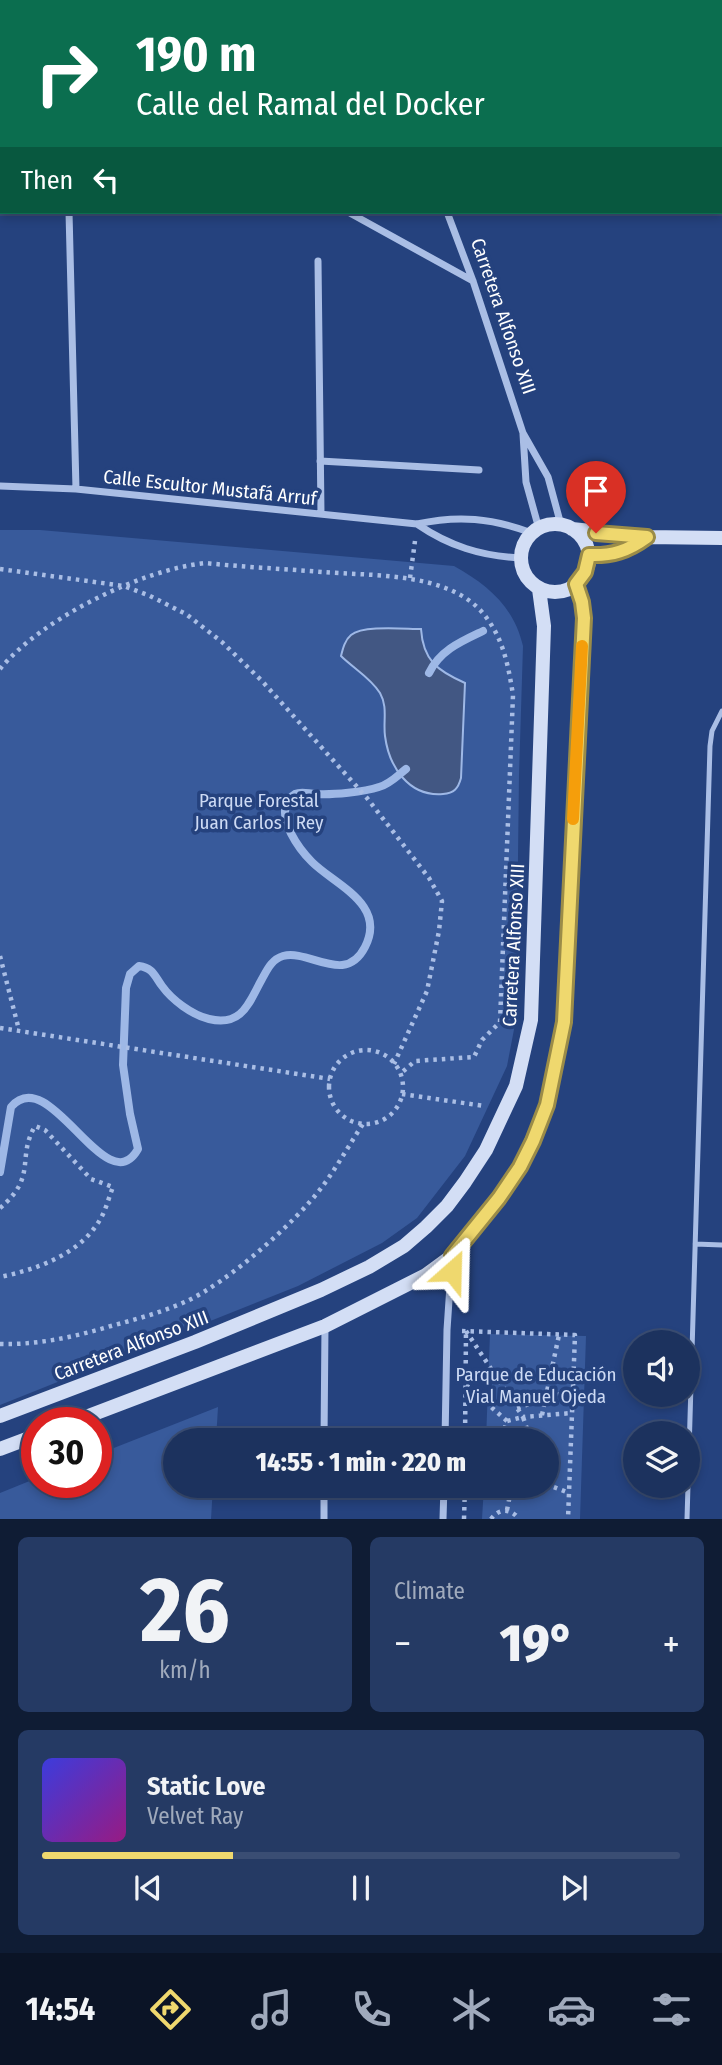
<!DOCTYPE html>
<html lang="en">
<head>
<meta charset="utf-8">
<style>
  body { margin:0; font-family:"Fira Sans Condensed",sans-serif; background:#253a64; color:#f1f3f6; height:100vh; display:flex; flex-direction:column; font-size:26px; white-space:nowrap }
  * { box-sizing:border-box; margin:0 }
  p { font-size:23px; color:#a0aabc }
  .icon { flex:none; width:38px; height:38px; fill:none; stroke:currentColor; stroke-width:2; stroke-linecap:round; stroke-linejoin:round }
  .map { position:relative; height:1519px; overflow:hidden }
  .side { display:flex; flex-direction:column; gap:18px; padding:18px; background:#0f1c34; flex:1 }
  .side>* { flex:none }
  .hud { position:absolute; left:0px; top:0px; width:723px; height:214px; box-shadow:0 4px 10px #0003,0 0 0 2px #3a4d73; background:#0b6e4f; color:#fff; overflow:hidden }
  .tools { position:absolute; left:623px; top:1330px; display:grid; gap:14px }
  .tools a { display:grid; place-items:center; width:77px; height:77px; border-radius:50%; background:#1c325e; box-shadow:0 4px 10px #0003,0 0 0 2px #3a4d73; font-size:35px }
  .speed { position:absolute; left:21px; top:1407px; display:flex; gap:14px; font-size:35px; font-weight:700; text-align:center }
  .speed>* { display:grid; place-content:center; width:91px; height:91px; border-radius:50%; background:#1c325e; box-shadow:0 4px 10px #0003,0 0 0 2px #3a4d73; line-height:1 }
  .speed .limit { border:10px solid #d22; background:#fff; color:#111 }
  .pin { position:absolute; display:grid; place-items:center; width:60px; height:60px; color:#fff; margin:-72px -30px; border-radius:50% 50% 50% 0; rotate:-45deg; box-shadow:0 0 7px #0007 }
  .pin .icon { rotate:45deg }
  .me { position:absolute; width:77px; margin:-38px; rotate:25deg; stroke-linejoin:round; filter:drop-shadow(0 0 5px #0008) }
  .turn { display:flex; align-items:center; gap:24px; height:147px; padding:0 21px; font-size:32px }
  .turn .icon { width:91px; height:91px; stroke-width:2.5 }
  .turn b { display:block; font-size:49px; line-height:60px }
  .then { display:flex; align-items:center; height:66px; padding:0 21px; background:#0003; gap:14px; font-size:26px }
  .big { font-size:52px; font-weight:800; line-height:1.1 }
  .side .tile { flex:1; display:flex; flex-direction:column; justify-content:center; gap:10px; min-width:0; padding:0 24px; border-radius:10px; background:#253a64 }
  .side .dial { align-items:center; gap:0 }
  .dial b { font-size:91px; line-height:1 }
  .song { display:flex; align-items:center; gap:21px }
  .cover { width:84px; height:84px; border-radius:10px; background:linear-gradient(135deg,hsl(240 70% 55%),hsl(310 70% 35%)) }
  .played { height:7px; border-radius:4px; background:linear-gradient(90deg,#efd86e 30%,#3a4d73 30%) }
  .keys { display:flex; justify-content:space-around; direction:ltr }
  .heat { display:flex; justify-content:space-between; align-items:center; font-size:38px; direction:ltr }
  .side .tiles { flex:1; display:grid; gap:18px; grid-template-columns:1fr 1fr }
  .tile:last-child { grid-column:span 2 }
  .trip { position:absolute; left:163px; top:1428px; width:396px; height:70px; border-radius:35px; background:#1c325e; box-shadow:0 4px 10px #0003,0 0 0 2px #3a4d73; font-weight:800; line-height:70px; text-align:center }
  .tabs { display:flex; height:112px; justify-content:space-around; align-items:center; background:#0b1426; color:#a0aabc }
  .tabs .icon { width:49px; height:49px }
  .tabs .selected { color:#efd86e }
  .tabs b { font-size:32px; color:#f1f3f6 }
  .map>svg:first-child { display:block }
</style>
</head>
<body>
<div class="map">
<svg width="722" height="1519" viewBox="0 0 722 1519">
  <rect width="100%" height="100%" fill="#25427e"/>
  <path fill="#385a9b" d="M0,530H40L454,566C488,585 514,607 523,646L519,775L516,1019L507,1066L465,1156L417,1218L382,1243L298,1286L0,1405Z
    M490,1334L586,1336L580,1519H482L484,1486H546V1440H486Z
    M218,1407L216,1440H175V1486H213L211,1519H0V1493L37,1478V1482H96V1455Z"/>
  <path fill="#425783" stroke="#9eb8e6" stroke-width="2" d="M421,629C423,661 438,671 465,683L461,778C458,789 454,793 443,794C409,797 389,767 385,736C383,721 388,707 380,693C371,678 353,668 341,656C343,648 345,640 351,635C363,625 404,629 421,629Z"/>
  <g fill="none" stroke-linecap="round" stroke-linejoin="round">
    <path stroke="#9eb8e6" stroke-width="8" d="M429,673C440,650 462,641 483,631
      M0,1172L11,1107C50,1061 106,1205 138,1149L130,1114L123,1065L126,988L130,974L139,966C153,968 154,975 162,986C172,1000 192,1015 209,1019C243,1027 249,1002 262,979C267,970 272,959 283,956C310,949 345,986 365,947C387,904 335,885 312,862C299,849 277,819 288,801C289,798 292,796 295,794C302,791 309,794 316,794C333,795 364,792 379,787C390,784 397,776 406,769"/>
    <path stroke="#aabee5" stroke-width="4.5" stroke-dasharray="3.5 5" stroke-linecap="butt" d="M0,569L124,586L148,595L186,614L222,642L262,681L367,798L429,878L442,901L439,931L427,991L394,1064
      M410,578L415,541
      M0,669C41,619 140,570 205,563C244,567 284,569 323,572C372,576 445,572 481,611C503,636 508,664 513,695L500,1022L482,1040L474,1057L415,1061L400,1074
      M0,956L19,1030
      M0,1028L330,1079
      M329 1087a37 37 0 1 1 74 0a37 37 0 1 1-74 0Z
      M402,1094L484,1106
      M0,1208C38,1176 16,1159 35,1126L45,1130L91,1179L113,1187C109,1197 106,1209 101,1218C81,1254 38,1269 0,1277
      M462,1331L575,1335L568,1519
      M466,1331L523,1417L572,1413
      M0,1344C38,1345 74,1337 111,1326C137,1319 163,1312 187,1301C228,1282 295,1223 322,1187C337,1167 349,1145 363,1124
      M466,1385L507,1421
      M517,1408L573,1390
      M542,1415L559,1335
      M465,1435L502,1437L510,1440
      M502,1437L507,1421L523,1417L527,1429L523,1440
      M465,1440L466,1332
      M546,1484L569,1493
      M498,1486L510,1495
      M507,1510L510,1495L527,1486
      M464,1519L465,1486
      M491,1519C499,1508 511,1508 519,1519"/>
    <path stroke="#aabee5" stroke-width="5" d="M695,1244L722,1245
      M687,1519L710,746L712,731L722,711"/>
    <path stroke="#aabee5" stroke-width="7" d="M146,0L149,2
      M362,0L363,2
      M0,58H2
      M69,212L76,489
      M348,212L473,281
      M447,212L473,281L523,433L548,477L561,525
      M318,261L321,514
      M523,434L526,482L539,529
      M320,461L479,470
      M0,486L76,489L417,524C458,515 492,518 532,533
      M417,524C449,546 481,556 520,558
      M324,1440L325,1326
      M445,1440L447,1330L452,1256
      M324,1519V1486
      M443,1519L444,1486"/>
    <path stroke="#d3def5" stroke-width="14" d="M521 558a34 34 0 1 1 68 0a34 34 0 1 1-68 0Z
      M572,529L647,537L722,538
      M589,555C612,556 628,551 647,537
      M0,1416L195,1342L321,1290L369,1267L404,1246L426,1227L447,1206L465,1182L486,1150L516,1086L531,1020L544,626L539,589
      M70,1423L325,1326L426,1275L452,1256L499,1198L520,1167L547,1105L564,1022L584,618L582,602L576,584
      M0,1449L37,1435"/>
  </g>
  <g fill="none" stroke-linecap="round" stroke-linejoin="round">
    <g stroke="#9b8c48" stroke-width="18">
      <path id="route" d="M452,1271V1256L499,1198L520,1167L533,1141L547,1105L564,1022L584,618L582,602L576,584L585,572L589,555C612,556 628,551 647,537L596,533"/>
    </g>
    <use href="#route" stroke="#efd86e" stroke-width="12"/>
    <path stroke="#f59e0b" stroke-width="12" d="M573,819L582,646"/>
  </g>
  <g text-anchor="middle" stroke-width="7" stroke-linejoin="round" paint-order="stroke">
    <g font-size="19" fill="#fff" stroke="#25427e">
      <text transform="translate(504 316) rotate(71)" y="7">Carretera Alfonso XIII</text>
      <text transform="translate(210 487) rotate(6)" y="7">Calle Escultor Mustafá Arruf</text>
      <text transform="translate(513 945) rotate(-87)" y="7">Carretera Alfonso XIII</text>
      <text transform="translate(131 1345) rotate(-21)" y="7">Carretera Alfonso XIII</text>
    </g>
    <g font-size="19" fill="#cddaf4" stroke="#25427e">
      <text x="259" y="807">Parque Forestal<tspan x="259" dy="22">Juan Carlos I Rey</tspan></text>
      <text x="536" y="1381">Parque de Educación<tspan x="536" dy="22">Vial Manuel Ojeda</tspan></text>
    </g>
  </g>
</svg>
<div class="tools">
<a><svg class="icon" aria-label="sound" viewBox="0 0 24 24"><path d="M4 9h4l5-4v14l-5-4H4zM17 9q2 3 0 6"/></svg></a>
<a><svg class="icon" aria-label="layers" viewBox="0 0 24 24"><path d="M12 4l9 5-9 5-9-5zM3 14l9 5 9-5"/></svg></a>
</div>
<div class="speed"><div class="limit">30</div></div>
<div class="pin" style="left:596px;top:533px;background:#d93025"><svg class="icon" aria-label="arrive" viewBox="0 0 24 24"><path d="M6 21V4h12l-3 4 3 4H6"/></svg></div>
<svg class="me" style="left:452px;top:1271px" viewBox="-20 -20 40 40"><path d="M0-17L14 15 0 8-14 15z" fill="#efd86e" stroke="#fff" stroke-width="4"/></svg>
<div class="trip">14:55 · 1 min · 220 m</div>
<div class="hud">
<div class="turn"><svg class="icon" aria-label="right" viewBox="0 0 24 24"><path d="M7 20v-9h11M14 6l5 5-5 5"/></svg><div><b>190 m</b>Calle del Ramal del Docker</div></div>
<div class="then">Then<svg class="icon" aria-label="left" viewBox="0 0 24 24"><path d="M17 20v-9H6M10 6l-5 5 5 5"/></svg></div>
</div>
</div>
<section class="side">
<div class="tiles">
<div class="tile dial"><b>26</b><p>km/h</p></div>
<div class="tile"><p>Climate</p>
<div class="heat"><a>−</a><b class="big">19°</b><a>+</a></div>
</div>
<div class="tile">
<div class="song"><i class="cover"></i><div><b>Static Love</b><p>Velvet Ray</p></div></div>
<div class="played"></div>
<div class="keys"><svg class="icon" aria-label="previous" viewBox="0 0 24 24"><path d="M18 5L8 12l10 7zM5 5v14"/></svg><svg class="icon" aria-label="pause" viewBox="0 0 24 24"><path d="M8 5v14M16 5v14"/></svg><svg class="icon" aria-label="next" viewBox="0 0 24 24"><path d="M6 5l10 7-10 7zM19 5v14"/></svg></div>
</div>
</div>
</section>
<nav class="tabs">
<b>14:54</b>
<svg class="icon selected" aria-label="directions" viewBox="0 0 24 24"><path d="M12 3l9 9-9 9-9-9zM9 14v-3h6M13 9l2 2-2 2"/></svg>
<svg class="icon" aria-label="music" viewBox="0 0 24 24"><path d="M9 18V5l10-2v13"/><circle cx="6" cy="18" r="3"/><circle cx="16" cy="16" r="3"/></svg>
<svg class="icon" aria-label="phone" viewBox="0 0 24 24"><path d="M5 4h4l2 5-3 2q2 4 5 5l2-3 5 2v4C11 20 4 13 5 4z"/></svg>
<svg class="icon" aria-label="climate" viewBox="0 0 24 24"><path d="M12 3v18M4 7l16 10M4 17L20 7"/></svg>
<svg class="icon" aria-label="car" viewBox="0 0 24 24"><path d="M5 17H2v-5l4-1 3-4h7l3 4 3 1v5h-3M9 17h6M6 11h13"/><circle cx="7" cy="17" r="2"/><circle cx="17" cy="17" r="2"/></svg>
<svg class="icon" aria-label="filters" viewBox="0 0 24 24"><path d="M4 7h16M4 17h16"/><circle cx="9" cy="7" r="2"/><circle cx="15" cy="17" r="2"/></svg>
</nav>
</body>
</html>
